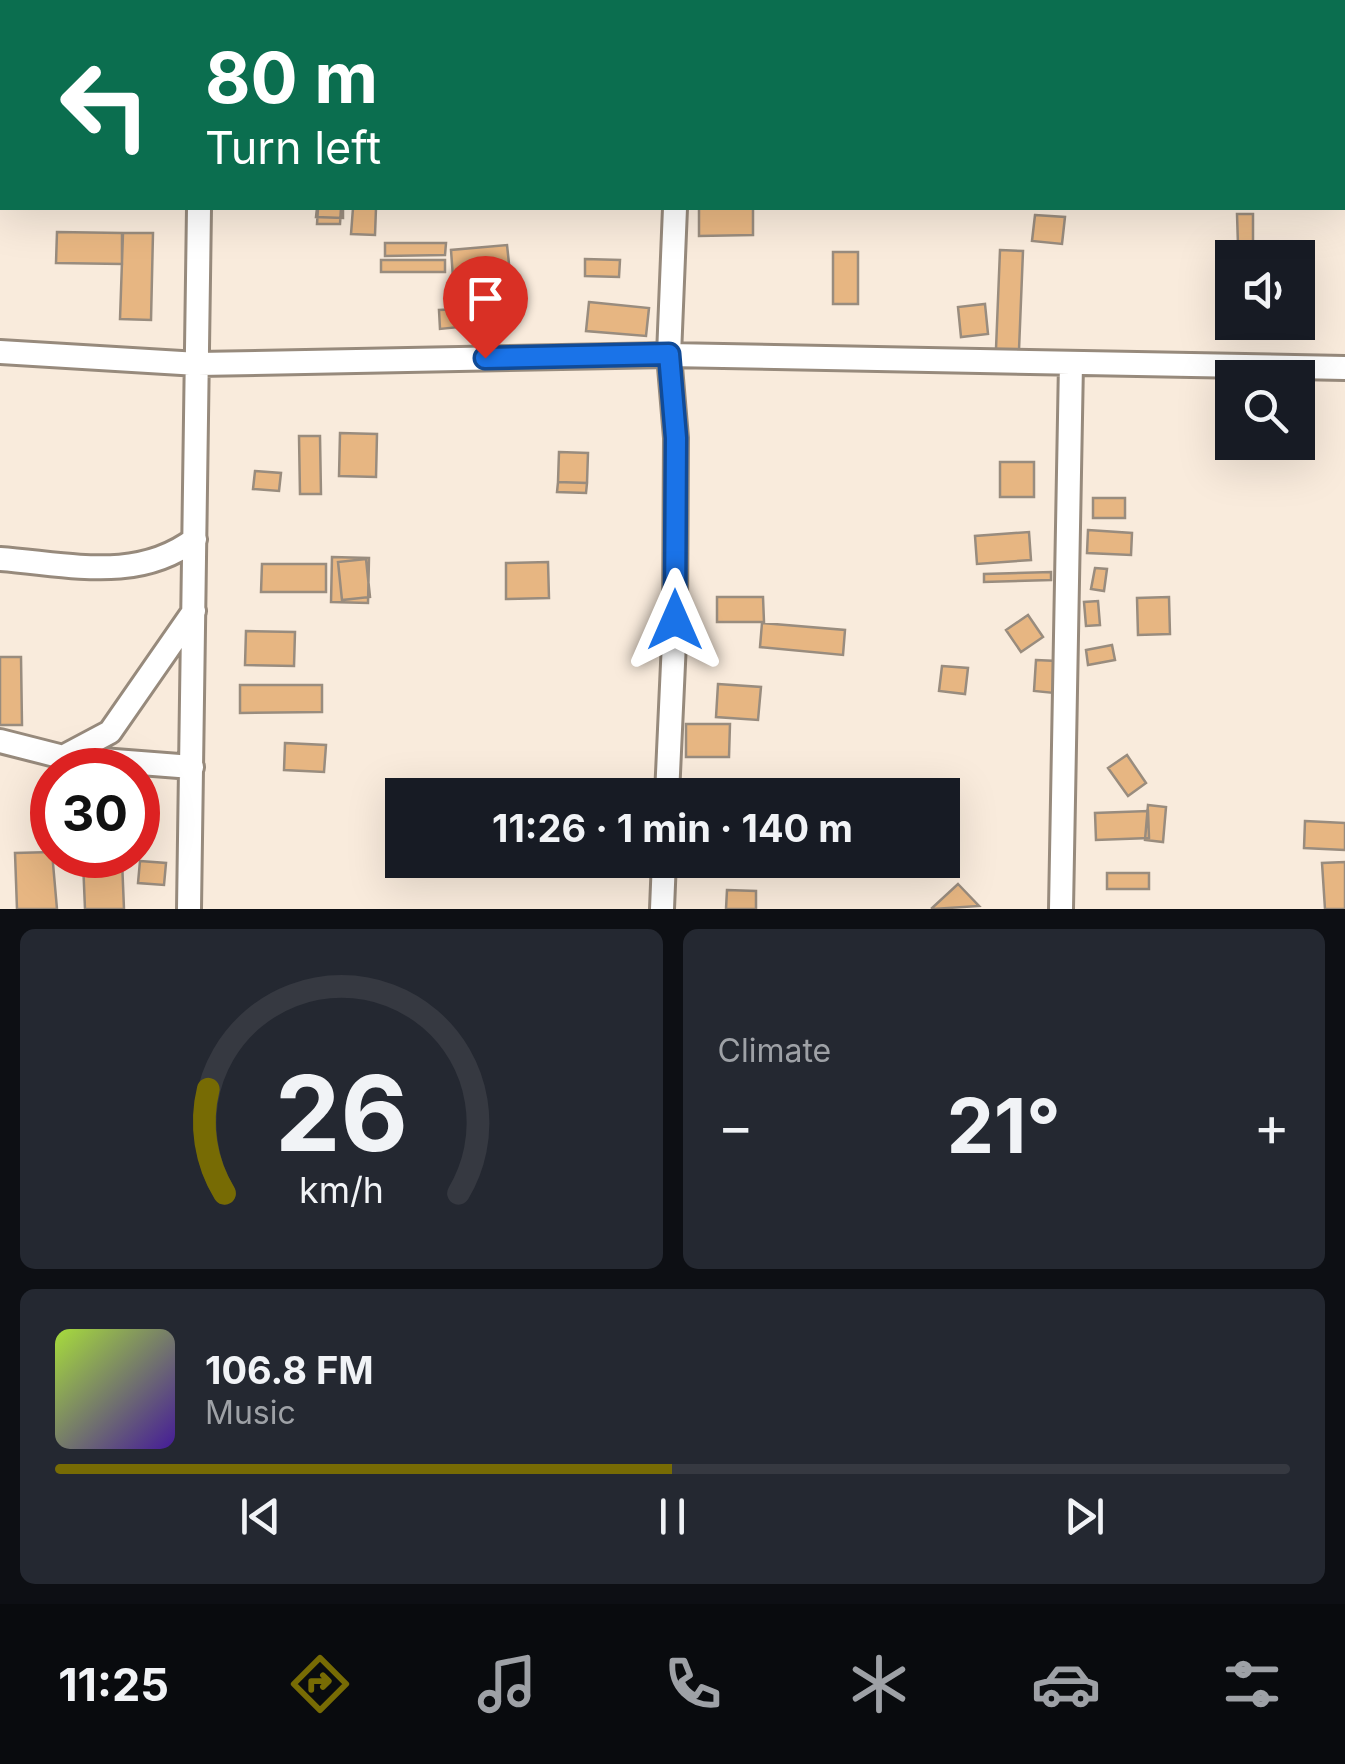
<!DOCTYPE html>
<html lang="en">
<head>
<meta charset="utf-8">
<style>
  body { margin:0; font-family:Inter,sans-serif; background:#242831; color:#f1f3f6; height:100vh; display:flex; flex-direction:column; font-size:38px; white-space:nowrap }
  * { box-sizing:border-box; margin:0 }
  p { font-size:32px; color:#9ea1a6 }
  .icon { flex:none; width:55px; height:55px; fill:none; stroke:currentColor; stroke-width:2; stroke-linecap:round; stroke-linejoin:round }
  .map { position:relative; height:909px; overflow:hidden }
  .side { display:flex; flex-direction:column; gap:20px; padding:20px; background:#0d0f14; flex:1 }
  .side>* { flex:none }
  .hud { position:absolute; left:0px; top:0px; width:1345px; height:210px; box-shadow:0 10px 40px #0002; background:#0b6e4f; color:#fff; overflow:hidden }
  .controls { position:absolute; left:1215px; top:240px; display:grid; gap:20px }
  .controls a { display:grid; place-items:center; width:100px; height:100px; border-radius:0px; background:#171b24; box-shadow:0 10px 40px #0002; font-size:50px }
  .speed { position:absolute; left:30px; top:748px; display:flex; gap:20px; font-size:50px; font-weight:700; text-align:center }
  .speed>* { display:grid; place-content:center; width:130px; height:130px; border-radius:50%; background:#171b24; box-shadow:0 10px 40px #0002; line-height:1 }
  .speed .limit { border:15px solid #d22; background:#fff; color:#111 }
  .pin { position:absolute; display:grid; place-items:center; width:85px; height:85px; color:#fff; margin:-102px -42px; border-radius:50% 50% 50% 0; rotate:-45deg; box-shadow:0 0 10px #0007 }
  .pin .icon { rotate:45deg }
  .me { position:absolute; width:110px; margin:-55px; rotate:0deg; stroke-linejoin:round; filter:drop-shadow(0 0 8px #0008) }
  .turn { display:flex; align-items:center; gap:35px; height:210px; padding:0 40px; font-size:45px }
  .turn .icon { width:130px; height:130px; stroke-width:2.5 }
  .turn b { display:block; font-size:70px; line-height:85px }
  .big { font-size:75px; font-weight:700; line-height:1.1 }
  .side .tile { flex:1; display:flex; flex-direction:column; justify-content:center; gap:15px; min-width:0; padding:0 35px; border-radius:15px; background:#242831 }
  .side .dial { align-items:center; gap:0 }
  .dial svg { height:260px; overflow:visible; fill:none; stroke:#363941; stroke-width:7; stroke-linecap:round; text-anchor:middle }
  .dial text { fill:#f1f3f6; stroke:none }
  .song { display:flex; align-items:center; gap:30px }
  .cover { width:120px; height:120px; border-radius:15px; background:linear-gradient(135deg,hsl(80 70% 55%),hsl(260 70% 35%)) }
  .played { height:10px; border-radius:5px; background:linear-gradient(90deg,#776b04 50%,#363941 50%) }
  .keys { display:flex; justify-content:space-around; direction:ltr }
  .heat { display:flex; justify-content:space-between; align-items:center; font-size:55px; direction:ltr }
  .side .tiles { flex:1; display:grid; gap:20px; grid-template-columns:1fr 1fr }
  .tile:last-child { grid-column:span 2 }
  .trip { position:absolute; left:385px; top:778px; width:575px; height:100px; border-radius:0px; background:#171b24; box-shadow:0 10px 40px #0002; font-weight:700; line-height:100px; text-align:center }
  .menu { display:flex; height:160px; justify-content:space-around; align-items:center; background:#090b0e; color:#9ea1a6 }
  .menu .icon { width:70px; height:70px }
  .menu .active { color:#776b04 }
  .menu b { font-size:45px; color:#f1f3f6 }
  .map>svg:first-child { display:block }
</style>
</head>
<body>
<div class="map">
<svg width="1345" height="909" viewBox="0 0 1345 909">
  <rect width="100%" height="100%" fill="#f9ebdc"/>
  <path fill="#e7b682" stroke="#998c7e" stroke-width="2.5" d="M317,208H343V218L316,217Z
    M318,208H341L340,224H317Z
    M353,208H376L375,235L351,234Z
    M699,208H753V235L699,236Z
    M1237,214H1253V245H1238Z
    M1035,215L1065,217L1062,244L1032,241Z
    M57,232L122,233V264L56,263Z
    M123,233H153L151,320L120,319Z
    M385,243H446L445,255L385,256Z
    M507,245L510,273L453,278L451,250Z
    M1000,250L1023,251L1019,350L996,349Z
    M833,252H858V304H833Z
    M585,259L620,260L619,277L585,276Z
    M381,260H445V272H381Z
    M479,289L511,290L510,317H478Z
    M589,302L649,308L646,336L586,331Z
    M985,304L988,334L961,337L958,307Z
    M459,309L460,327L440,329L439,310Z
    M1237,322H1276V334H1237Z
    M340,433L377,434L376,477L339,476Z
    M299,436H320L321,494H300Z
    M559,452L588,453L587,483L558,482Z
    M1000,462H1034V497H1000Z
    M255,471L281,473L279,491L253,489Z
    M558,482L587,483L586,493L557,492Z
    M1093,498H1125V518H1093Z
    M1088,530L1132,533L1131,555L1087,553Z
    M1029,532L1031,560L977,564L975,536Z
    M332,557L369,558L368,603L331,602Z
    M366,559L370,597L342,600L338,562Z
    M548,562L549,598L506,599V563Z
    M262,564H326V592H261Z
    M1095,568L1107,569L1104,591L1091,589Z
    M1051,572V580L984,582V574Z
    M717,597H763L764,622H717Z
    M1169,597L1170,634L1138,635L1137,598Z
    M1098,601L1100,625L1086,626L1084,602Z
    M1028,615L1043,637L1021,652L1006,630Z
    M762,623L845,630L843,655L760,647Z
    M246,631L295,632L294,666L245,665Z
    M1112,645L1115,660L1088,665L1086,650Z
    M0,657H21L22,725H0Z
    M1036,660L1057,661L1054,693L1034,691Z
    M942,666L968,668L965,694L939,691Z
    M718,684L761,687L758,720L716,717Z
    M240,685H322V712L240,713Z
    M686,724H730L729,757H686Z
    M285,743L326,745L324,772L284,770Z
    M1127,755L1146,783L1128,796L1108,768Z
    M1148,805L1166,807L1163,842L1145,840Z
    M1148,811L1149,838L1096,840L1095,813Z
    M1305,821L1345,823V850L1304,848Z
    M52,852L57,909H17L15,853Z
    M122,860L124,909H85L83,861Z
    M140,861L166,863L164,885L138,883Z
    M1345,862V909H1325L1322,863Z
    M1107,873H1149V889H1107Z
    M958,884L979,906L933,909L932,908Z
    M727,890L756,891V909H726Z"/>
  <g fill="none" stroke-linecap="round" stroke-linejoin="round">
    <g stroke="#978a7c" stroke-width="28">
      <path id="minor" d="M194,0V2
        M671,0V2
        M963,0V2
        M0,86H2
        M1342,122H1345
        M0,352L198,364L669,355L1345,368
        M0,559C69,564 137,583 195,539
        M0,741L63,757L192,767
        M63,757L110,732L194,611
        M667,795L675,620L676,438L669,355L675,208
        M189,909L199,208
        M662,909L664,860
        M1061,909L1071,363"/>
    </g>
    <use href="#minor" stroke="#fff" stroke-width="22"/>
  </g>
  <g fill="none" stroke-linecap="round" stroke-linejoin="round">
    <g stroke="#114b97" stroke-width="25">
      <path id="route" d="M485,358L669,354L676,438L675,620"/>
    </g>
    <use href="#route" stroke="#1a73e8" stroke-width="18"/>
  </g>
</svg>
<div class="controls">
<a><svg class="icon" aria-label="sound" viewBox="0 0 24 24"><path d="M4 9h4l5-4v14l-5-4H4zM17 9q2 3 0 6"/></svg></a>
<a><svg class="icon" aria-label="search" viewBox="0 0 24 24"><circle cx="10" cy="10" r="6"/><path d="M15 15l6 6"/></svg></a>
</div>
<div class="speed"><div class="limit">30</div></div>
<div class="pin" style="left:485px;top:358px;background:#d93025"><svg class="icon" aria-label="arrive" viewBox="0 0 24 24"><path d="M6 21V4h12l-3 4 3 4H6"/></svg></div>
<svg class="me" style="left:675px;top:620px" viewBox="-20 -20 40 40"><path d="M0-17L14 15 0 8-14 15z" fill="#1a73e8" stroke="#fff" stroke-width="4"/></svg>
<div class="trip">11:26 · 1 min · 140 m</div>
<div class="hud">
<div class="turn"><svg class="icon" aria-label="left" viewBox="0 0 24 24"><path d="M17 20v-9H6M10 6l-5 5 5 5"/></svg><div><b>80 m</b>Turn left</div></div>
</div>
</div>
<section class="side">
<div class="tiles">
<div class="tile dial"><svg viewBox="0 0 100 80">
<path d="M14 69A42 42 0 1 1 86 69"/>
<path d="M14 69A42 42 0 0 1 9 37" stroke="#776b04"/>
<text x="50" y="56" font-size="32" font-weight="700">26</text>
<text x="50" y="72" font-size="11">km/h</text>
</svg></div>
<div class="tile"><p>Climate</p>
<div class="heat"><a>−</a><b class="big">21°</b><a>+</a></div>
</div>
<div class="tile">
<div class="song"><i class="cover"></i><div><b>106.8 FM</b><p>Music</p></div></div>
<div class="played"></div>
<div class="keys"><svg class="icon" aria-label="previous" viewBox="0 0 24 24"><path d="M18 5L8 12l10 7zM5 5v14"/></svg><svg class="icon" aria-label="pause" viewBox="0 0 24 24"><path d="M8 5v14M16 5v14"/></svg><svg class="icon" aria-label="next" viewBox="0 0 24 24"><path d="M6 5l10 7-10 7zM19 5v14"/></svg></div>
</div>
</div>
</section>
<nav class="menu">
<b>11:25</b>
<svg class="icon active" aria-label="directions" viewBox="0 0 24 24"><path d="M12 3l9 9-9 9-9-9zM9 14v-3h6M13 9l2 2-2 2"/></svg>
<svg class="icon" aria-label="music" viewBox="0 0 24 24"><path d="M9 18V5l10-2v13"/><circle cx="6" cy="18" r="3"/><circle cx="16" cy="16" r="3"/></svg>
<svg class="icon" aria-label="phone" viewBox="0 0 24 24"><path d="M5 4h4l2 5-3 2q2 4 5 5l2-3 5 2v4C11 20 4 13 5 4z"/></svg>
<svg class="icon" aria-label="climate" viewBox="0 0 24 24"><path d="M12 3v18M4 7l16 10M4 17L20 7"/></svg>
<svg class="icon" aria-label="car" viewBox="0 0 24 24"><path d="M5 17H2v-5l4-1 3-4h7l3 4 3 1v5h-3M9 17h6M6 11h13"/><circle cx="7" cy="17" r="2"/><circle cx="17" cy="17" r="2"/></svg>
<svg class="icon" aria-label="filters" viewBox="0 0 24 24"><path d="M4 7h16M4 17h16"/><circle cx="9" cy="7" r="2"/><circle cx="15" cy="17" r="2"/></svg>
</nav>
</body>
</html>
